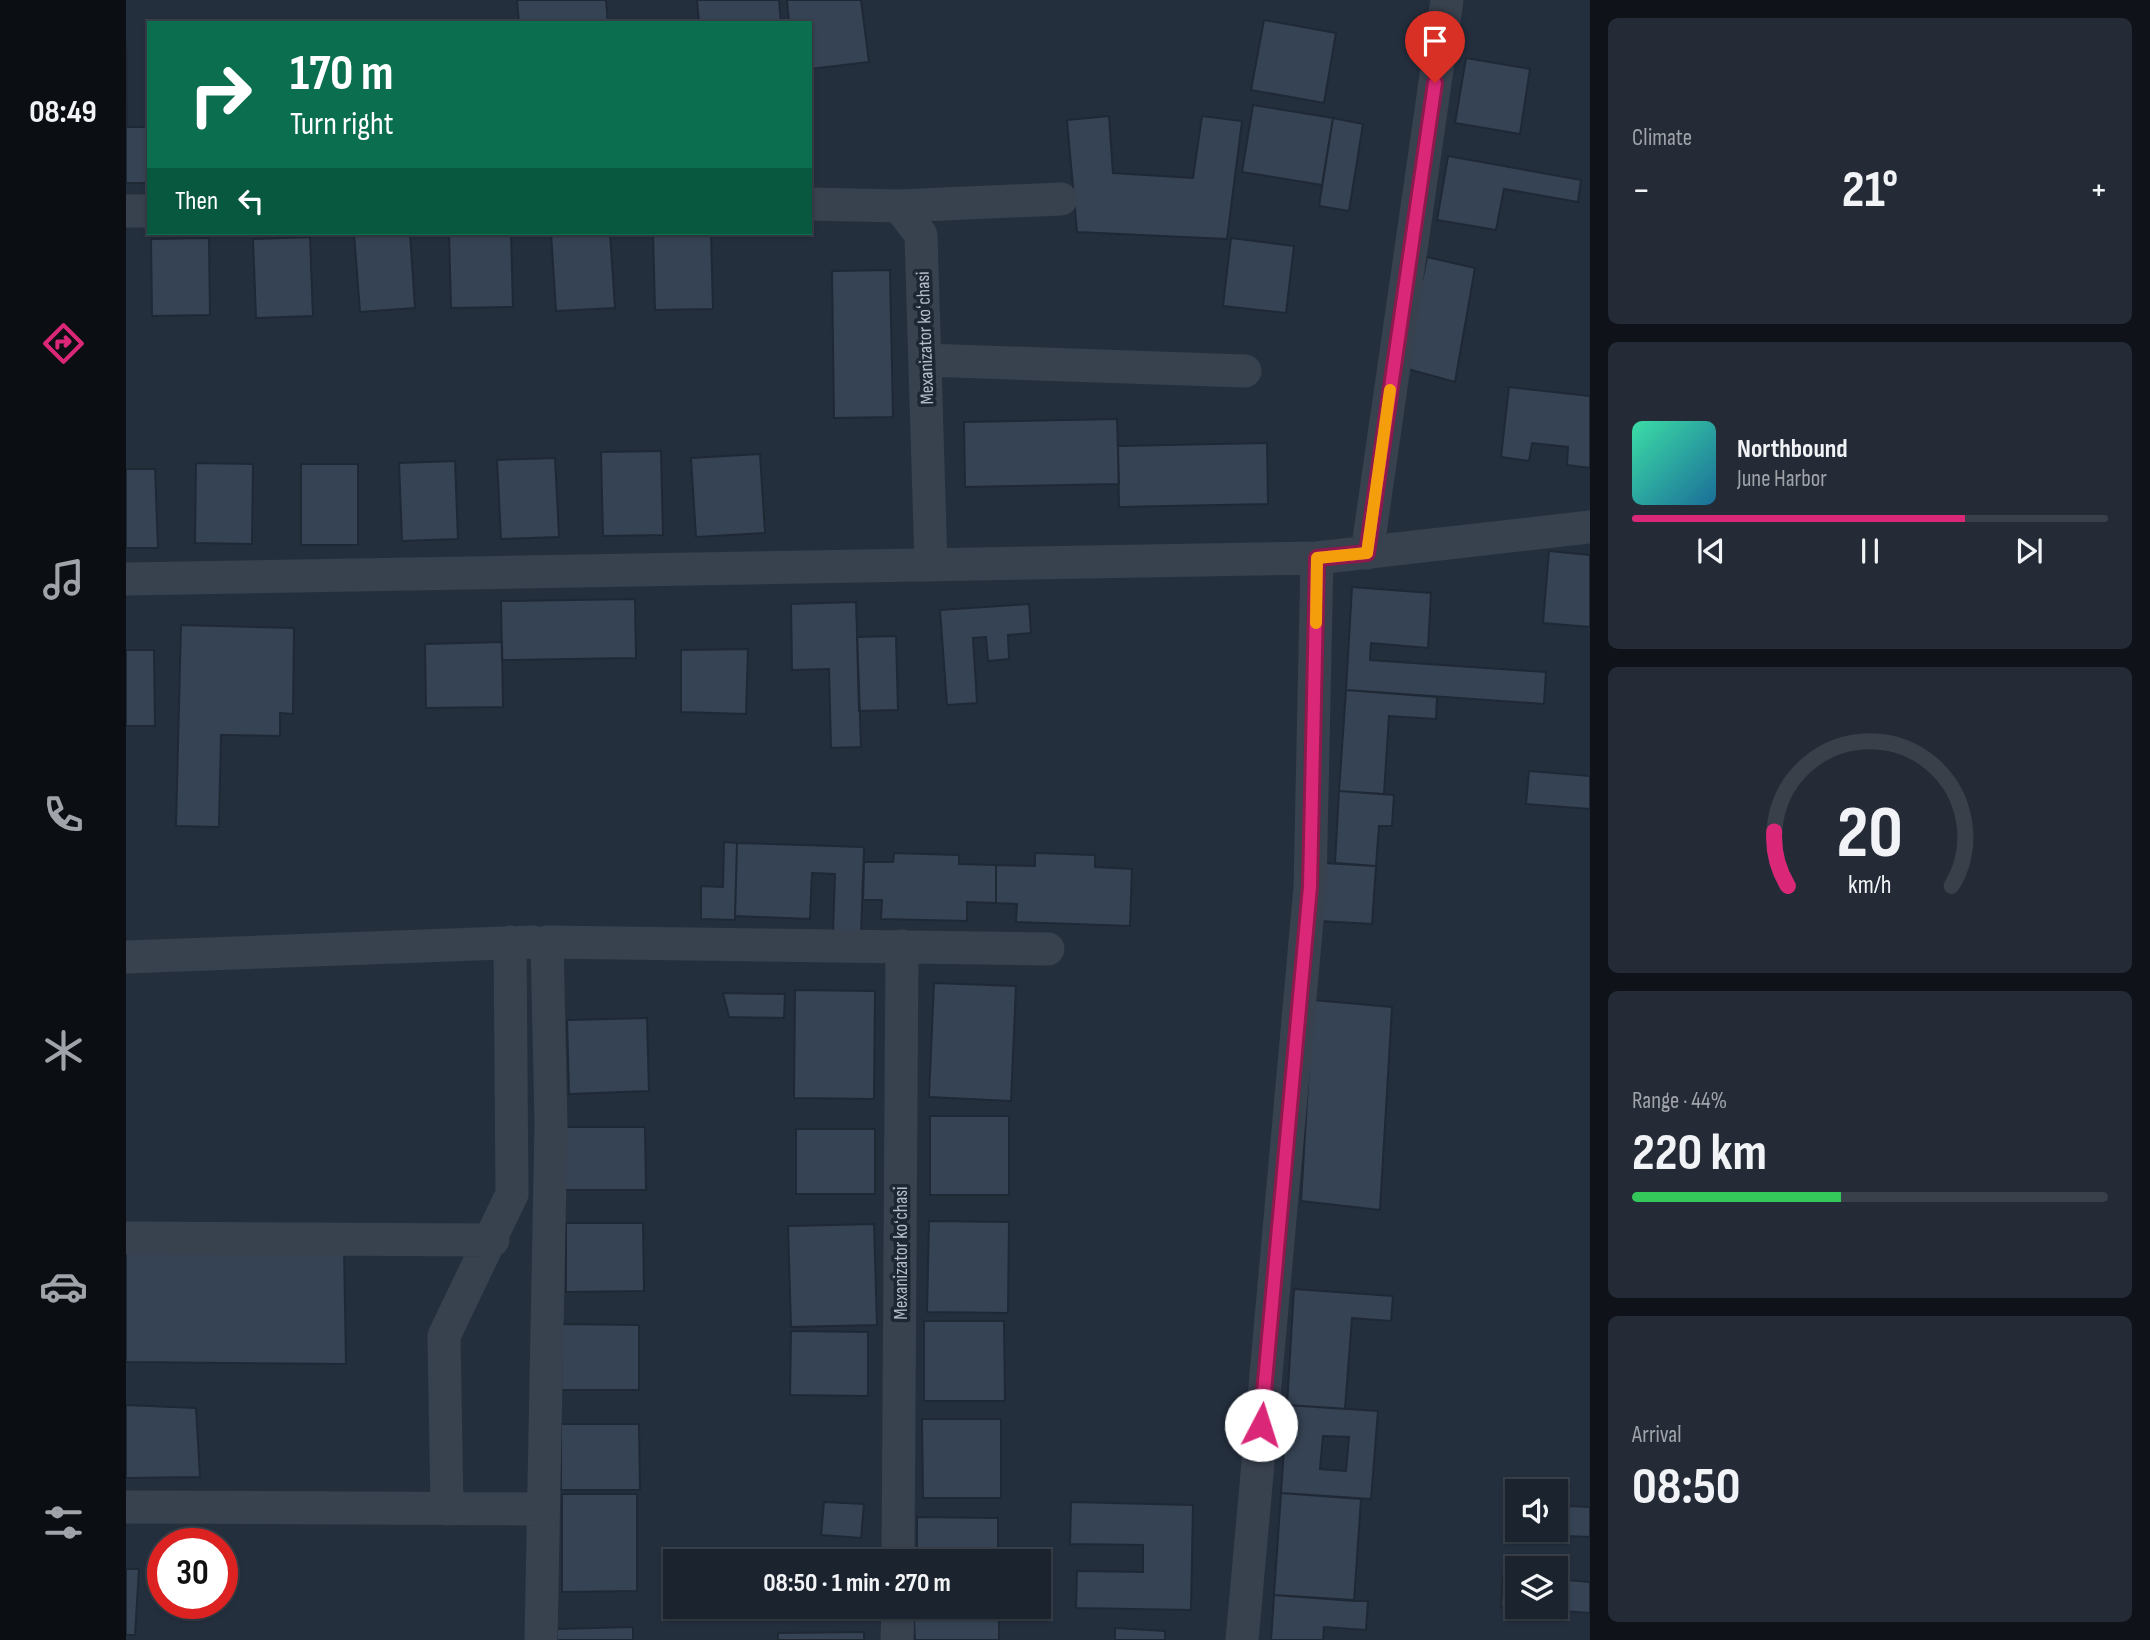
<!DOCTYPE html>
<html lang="en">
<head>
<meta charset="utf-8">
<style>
  body { margin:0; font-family:"Sofia Sans Condensed",sans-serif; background:#242b36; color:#f1f3f6; height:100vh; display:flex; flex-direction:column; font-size:26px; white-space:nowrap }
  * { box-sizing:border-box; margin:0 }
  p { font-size:23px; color:#a0a4aa }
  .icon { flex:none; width:38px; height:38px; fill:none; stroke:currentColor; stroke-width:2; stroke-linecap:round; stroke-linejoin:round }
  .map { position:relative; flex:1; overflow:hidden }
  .sheet { display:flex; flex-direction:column; gap:18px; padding:18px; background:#0f1319; width:560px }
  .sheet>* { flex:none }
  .top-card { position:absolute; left:21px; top:21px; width:665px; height:214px; border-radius:0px; box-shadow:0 2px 5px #0004,0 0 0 2px #39404a; background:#0b6e4f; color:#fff; overflow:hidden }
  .controls { position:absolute; left:1379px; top:1479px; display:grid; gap:14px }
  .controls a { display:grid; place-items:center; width:63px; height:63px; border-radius:0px; background:#1b232e; box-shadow:0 2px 5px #0004,0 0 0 2px #39404a; font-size:35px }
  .speed { position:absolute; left:21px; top:1528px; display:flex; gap:14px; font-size:35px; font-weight:700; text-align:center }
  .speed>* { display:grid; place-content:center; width:91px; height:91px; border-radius:50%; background:#1b232e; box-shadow:0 2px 5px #0004,0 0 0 2px #39404a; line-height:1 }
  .speed .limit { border:10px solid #d22; background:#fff; color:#111 }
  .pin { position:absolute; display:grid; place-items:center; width:60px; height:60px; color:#fff; margin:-72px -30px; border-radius:50% 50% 50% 0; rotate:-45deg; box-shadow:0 0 7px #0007 }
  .pin .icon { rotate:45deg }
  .me { position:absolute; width:77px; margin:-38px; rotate:5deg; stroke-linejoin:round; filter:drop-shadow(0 0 5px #0008) }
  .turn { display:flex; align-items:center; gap:24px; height:147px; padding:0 28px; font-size:32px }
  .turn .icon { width:91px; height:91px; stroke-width:2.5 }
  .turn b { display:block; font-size:49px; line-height:60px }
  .then { display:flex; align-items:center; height:66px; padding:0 28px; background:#0003; gap:14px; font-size:26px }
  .big { font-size:52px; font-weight:700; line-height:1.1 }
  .sheet .tile { flex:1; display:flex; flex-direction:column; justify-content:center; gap:10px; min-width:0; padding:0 24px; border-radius:10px; background:#242b36 }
  .sheet .dial { align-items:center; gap:0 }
  .dial svg { height:182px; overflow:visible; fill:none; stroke:#39404a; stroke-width:7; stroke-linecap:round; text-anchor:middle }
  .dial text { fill:#f1f3f6; stroke:none }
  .song { display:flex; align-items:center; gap:21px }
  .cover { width:84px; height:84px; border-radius:10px; background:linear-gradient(135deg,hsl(160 70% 55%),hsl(200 70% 35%)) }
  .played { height:7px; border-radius:4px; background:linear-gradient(90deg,#db2777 70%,#39404a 70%) }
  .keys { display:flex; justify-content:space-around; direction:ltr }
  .heat { display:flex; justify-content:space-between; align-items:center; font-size:38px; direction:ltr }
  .charge { height:10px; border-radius:5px; background:linear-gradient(90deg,#34c759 44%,#39404a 0) }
  .trip { position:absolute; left:537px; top:1549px; width:388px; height:70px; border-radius:0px; background:#1b232e; box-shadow:0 2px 5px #0004,0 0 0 2px #39404a; font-weight:700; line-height:70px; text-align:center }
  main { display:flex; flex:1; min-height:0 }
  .tab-bar { display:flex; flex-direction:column; width:126px; justify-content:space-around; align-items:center; background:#0b0e12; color:#a0a4aa }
  .tab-bar .icon { width:49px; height:49px }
  .tab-bar .selected { color:#db2777 }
  .tab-bar b { font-size:32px; color:#f1f3f6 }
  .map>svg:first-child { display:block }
</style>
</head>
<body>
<main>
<nav class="tab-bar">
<b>08:49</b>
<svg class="icon selected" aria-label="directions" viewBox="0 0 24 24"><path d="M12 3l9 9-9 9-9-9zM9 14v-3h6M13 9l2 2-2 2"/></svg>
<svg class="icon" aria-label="music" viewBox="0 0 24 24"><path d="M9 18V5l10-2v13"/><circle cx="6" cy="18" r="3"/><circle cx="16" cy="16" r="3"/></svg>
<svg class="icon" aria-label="phone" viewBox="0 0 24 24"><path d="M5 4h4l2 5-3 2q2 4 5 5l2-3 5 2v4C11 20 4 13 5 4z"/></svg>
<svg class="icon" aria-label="climate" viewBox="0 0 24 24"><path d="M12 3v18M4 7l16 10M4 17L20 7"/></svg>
<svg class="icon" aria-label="car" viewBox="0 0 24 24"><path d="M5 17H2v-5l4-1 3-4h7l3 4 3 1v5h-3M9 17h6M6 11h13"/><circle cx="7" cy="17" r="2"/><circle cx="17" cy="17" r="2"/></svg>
<svg class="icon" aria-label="filters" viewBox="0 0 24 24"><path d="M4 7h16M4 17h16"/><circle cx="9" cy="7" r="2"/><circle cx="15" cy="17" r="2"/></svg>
</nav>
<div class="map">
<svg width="1464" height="1640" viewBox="0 0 1464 1640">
  <rect width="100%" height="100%" fill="#242f3e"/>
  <path fill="#364354" stroke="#1f2835" stroke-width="2" fill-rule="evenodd" d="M391,0H480L482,23H393Z
    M571,0H653L655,23H573Z
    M661,0H735L743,62L684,69V23H663Z
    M1138,20L1210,33L1198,103L1125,90Z
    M0,42L1,127H23V183H0Z
    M1340,58L1404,69L1394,134L1329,123Z
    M1127,105L1207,118L1196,185L1116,172Z
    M983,116L987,173L1067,178L1076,116L1116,121L1101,239L951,232L941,120Z
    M1207,118L1237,124L1223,211L1193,206Z
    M1322,156L1455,180L1452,202L1378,189L1370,230L1311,220Z
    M228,233H284L289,308L234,312Z
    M323,233H385L387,307L325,308Z
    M425,233H484L489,308L430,311Z
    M527,233H585L587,309L529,310Z
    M184,237L187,316L130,318L127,239Z
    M83,238L84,315L26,316L25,239Z
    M1105,238L1168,246L1160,313L1097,306Z
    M1301,257L1349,268L1329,382L1278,368Z
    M764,270L767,417L708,418L706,271Z
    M1383,387L1464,396V468L1441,465L1442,447L1406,443L1403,461L1375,457Z
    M991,419L993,484L839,487L838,422Z
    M1141,443L1142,504L993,507L992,446Z
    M535,451L537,535L477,536L475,452Z
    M634,454L639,533L570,537L565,458Z
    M429,458L433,537L375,539L371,460Z
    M329,461L332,539L276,541L273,463Z
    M70,463L127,464L126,544L69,543Z
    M175,464H232V545H175Z
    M0,469H29L32,548H0Z
    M1423,551L1464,555V627L1417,623Z
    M1226,587L1305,593L1302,648L1245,643L1244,660L1420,672L1418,704L1220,690Z
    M509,599L510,658L376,660L375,601Z
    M730,602L735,747L705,748L703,669L666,670L665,604Z
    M903,604L905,633L882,635L883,659L862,661L860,637L847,638L851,703L821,705L814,610Z
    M55,625L168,628L167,714L154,713V736L95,735L93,827L50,826Z
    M770,636L772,710L733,711L731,637Z
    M376,642L377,707L300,708L299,644Z
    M622,649L620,714L555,712V650Z
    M0,650H28L29,726H0Z
    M1220,690L1311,697L1310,719L1263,716L1258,794L1213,791Z
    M1403,771L1464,776V809L1400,804Z
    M1213,791L1268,795L1266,826H1253L1250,866L1209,863Z
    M598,842L611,843L609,920L575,919V886L597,887Z
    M611,843L738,847L735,935L707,933L709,874L686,873L684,919L609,916Z
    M768,853L833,855V864L870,865V903L841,902V921L755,919L756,900H737L738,862H767Z
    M909,853L969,855V867L1006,869L1004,926L890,922L891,904L870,903V865L909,866Z
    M1197,863L1250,866L1246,924L1193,921Z
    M808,983L890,986L885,1101L803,1097Z
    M669,990L749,991L748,1099L668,1098Z
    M597,993L659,994L658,1018L603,1017Z
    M1187,1000L1266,1007L1254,1210L1175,1201Z
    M521,1018L523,1091L443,1094L441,1020Z
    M804,1116H883V1195H804Z
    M437,1127H519L520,1190H438Z
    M670,1129H749V1194H670Z
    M803,1221L883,1222L882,1313L801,1312Z
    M440,1223H517L518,1291L440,1292Z
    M748,1224L751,1325L665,1327L662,1226Z
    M0,1244L218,1245L220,1364L0,1362Z
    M1168,1289L1267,1296L1265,1321L1226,1318L1219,1409L1161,1405Z
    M798,1321H878L879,1401H798Z
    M436,1324L513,1325V1390H435Z
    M665,1331L742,1332V1396L664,1395Z
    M0,1405L70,1408L74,1477L0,1478Z
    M1161,1405L1252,1411L1245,1499L1155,1493ZM1197,1436L1223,1437L1220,1471L1194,1469Z
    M796,1419H875V1498H797Z
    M435,1424H513L514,1490H435Z
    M1155,1493L1235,1499L1228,1601L1148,1595Z
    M436,1494H511V1591L436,1592Z
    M698,1502L738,1504L735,1538L695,1535Z
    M945,1502L1067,1505L1065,1610L950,1608L951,1571L1017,1572V1545L944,1544Z
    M1441,1506L1464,1507V1537L1439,1536Z
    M791,1517L872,1518V1561H791Z
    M0,1569H13L9,1635H0Z
    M1377,1576L1391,1577V1606H1430V1579L1464,1582V1613L1375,1607Z
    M1148,1595L1242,1601L1240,1630L1198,1627L1197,1640H1145Z
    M788,1620H873V1640H789Z
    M507,1627V1640H431V1629Z
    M989,1628L1039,1631V1640H989Z
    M738,1632V1640H652V1633Z"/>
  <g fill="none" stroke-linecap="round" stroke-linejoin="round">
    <path stroke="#38414e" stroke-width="33" d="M684,204L773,206L795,235L805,565
      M773,206L935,199
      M0,211H23
      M799,360L1119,371
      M1241,553L1321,0
      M0,579L1191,558L1464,527
      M0,957L407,942
      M0,1238L367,1240
      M0,1507L417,1509
      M321,1509L318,1336L386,1194L384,942
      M772,1561L776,946
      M415,1640L425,1123L421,942L922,949
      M771,1640L772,1606
      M1116,1640L1184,887L1191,558"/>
  </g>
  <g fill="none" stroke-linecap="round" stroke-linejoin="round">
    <g stroke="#8e194d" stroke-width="18">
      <path id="route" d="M1135,1425L1184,887L1191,558L1241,553L1309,83"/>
    </g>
    <use href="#route" stroke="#db2777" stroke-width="12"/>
    <path stroke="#f59e0b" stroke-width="12" d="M1190,623L1191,558L1241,553L1264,390"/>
  </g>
  <g text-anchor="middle" stroke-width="7" stroke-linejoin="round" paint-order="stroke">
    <g font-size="19" fill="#b4bcc9" stroke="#1d2633">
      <text transform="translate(798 338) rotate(-92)" y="7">Mexanizator koʻchasi</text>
      <text transform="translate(774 1253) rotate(-90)" y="7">Mexanizator koʻchasi</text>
    </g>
  </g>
</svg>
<div class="controls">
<a><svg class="icon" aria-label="sound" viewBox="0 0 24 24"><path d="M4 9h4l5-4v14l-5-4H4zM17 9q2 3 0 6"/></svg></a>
<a><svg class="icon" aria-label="layers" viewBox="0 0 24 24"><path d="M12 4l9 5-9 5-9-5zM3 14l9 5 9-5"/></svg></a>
</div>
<div class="speed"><div class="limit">30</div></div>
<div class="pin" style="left:1309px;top:83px;background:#d93025"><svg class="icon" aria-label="arrive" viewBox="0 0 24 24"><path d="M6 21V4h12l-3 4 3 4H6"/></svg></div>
<svg class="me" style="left:1135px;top:1425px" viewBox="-20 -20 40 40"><circle r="19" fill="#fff"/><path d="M0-13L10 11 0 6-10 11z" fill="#db2777"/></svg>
<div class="trip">08:50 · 1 min · 270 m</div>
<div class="top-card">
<div class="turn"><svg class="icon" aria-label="right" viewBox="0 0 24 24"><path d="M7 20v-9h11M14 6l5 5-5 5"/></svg><div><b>170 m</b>Turn right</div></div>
<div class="then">Then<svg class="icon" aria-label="left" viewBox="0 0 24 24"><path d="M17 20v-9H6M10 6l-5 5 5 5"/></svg></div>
</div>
</div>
<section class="sheet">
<div class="tile"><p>Climate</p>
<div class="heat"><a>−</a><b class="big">21°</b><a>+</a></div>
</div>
<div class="tile">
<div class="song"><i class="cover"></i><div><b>Northbound</b><p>June Harbor</p></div></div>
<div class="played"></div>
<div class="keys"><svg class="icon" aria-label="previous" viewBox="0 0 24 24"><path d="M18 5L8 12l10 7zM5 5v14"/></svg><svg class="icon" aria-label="pause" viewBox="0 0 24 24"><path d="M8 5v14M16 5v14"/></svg><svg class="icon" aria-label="next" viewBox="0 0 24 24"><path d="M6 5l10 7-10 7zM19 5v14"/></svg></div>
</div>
<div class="tile dial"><svg viewBox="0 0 100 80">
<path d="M14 69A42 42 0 1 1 86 69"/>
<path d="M14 69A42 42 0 0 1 8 45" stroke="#db2777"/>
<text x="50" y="56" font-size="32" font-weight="700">20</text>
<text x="50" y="72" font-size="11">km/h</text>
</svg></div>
<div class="tile"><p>Range · 44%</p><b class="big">220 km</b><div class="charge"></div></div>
<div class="tile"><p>Arrival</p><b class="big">08:50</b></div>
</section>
</main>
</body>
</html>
